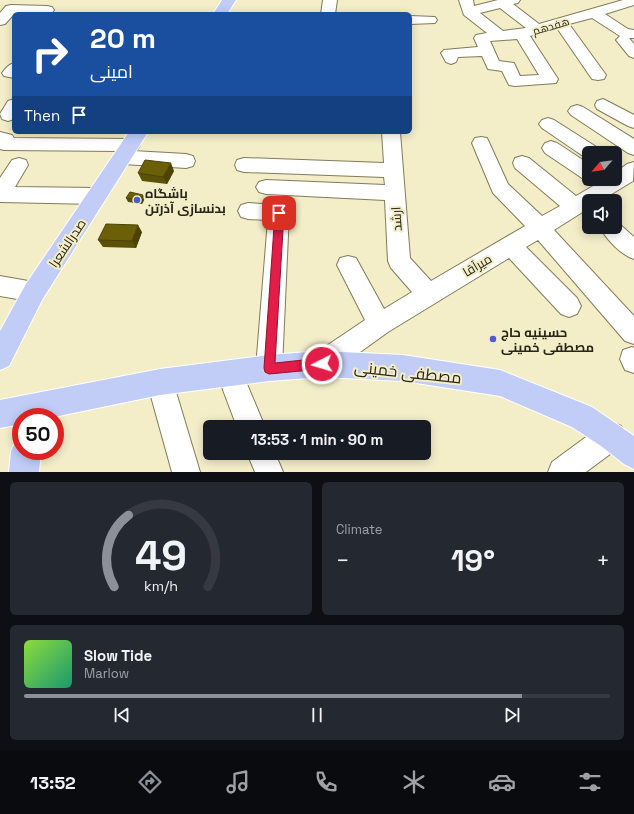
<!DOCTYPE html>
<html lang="en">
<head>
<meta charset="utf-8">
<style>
  body { margin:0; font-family:"Space Grotesk",Cairo,sans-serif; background:#242831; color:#f1f3f6; height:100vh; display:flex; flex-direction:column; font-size:15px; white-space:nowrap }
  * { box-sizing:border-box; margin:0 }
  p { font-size:13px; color:#9ea1a6 }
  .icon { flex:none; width:22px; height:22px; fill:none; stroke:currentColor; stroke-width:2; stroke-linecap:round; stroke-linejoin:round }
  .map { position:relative; height:472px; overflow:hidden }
  .side { display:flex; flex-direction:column; gap:10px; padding:10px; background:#0d0f14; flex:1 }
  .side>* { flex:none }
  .guide { position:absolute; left:12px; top:12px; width:400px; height:122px; border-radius:6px; box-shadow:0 2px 10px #0003; background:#1a4fa0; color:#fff; overflow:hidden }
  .needle { width:26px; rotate:242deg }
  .controls { position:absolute; left:582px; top:146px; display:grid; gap:8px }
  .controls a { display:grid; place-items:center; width:40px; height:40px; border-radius:6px; background:#171b24; box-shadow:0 2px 10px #0003; font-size:20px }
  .speed { position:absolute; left:12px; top:408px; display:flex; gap:8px; font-size:20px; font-weight:700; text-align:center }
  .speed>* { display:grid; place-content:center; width:52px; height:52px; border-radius:50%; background:#171b24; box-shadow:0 2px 10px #0003; line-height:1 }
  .speed .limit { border:6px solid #d22; background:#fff; color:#111 }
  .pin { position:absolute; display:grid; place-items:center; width:34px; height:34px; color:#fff; margin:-17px; border-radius:8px; box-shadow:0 2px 6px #0006 }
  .me { position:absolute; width:44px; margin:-22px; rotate:265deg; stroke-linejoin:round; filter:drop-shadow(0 0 3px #0008) }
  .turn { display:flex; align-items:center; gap:14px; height:84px; padding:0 12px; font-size:18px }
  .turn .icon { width:52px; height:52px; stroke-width:2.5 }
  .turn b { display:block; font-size:28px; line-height:34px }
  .then { display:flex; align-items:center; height:38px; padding:0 12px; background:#0003; gap:8px; font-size:15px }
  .big { font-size:30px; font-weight:700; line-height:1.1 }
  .side .card { flex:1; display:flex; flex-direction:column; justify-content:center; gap:6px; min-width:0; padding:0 14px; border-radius:6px; background:#242831 }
  .side .dial { align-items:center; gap:0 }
  .dial svg { height:104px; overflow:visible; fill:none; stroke:#363941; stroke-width:7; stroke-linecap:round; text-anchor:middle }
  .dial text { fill:#f1f3f6; stroke:none }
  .song { display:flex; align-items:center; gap:12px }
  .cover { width:48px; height:48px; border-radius:6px; background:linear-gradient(135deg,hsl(90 70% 55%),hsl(160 70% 35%)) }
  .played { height:4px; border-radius:2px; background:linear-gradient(90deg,#8c9099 85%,#363941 85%) }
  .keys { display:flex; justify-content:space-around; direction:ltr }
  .heat { display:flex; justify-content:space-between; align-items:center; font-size:22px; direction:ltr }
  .side .tiles { flex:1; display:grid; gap:10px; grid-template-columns:1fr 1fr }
  .card:last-child { grid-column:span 2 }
  .trip { position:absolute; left:203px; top:420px; width:228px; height:40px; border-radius:6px; background:#171b24; box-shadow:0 2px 10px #0003; font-weight:700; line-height:40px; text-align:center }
  .tab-bar { display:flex; height:64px; justify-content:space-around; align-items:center; background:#090b0e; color:#9ea1a6 }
  .tab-bar .icon { width:28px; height:28px }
  .tab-bar .current { color:#8c9099 }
  .tab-bar b { font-size:18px; color:#f1f3f6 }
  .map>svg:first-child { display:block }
</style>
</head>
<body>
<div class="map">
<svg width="634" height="472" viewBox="0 0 634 472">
  <rect width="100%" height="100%" fill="#f3eec8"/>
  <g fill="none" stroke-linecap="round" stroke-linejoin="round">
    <g stroke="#817b59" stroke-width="2">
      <path id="minor" d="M323,0H337L335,14H321Z
        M459,0H473L474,6L498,0H520L518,3L513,4L539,24L623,0H634V5L605,14L628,29L634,30V38H629L634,44V58L629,56L616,40L620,36L592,18L569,24L606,75L604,79L598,80L592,79L557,28L530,36L558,79L556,83L515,86L509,85L502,71L488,69L482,56L458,57L456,62L451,64L446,62L441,53L444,50L478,47L474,38L476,35L487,33L464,15ZM500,8L526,28L503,31L480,13ZM517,39L539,75L520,76L514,63L499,61L490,41Z
        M11,5L47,6L52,7L54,10L52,13L48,14L15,13L5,24L0,25V13L6,6Z
        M410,16L435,17L437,20L435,23L410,24Z
        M14,63V78L4,76L2,73C6,68 8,65 14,63Z
        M14,99V119L8,121L2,119L0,114L8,101Z
        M603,99L634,115V128L628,126L597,109L595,105L597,101Z
        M577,105L583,107L634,139V155L628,153L571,115L568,111L571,107Z
        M548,118L554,120L598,148L601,153H589V159L586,158L542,128L539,124L542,120Z
        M0,132L12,135L14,138L131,139L137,140L140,145L137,150L133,151L186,154L193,156L195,161L193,166L186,168L123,164L116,162L114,157L116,152L119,151L4,150L0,149Z
        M382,132H400L410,258L431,281L525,226L493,193L472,143L475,138L481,137L487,138L508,184L542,216L560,206L515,168L513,163L515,158L522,156L529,158L576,196L605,179H615V173L627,164L634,162L633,181L600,201H589V208L554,230L634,316V344L625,341L538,240L526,247L577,298L581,306L577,314L569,317L561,314L509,258L388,332L331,373L322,376L313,373L309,364L313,355L365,320L337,265L340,258L348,256L356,258L384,309L412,292L391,268L388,261L385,200L266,194L259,192L256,187L259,182L266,180L385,185L384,177L244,172L237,170L235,165L237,160L244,158L384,163Z
        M551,141L557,143L589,164V179H593L589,180L582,178L545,153L542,148L545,143Z
        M19,158L26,160L28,165L15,187L97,188L104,191L107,196L104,201L97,204L0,202V178L12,160Z
        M248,203L279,205L286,207L289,213L282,368L278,377L269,381L260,377L256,368L268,220L248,219L241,217L238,211L241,205Z
        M615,220L634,237V259C621,255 606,239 600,227H615Z
        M0,276L34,282L42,285L45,292L42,299L34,302L0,296Z
        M632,347L634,348V373L625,370L620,359L623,350Z
        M230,361L239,365L265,427H237L217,374L221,365Z
        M160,369L169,373L173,382L200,472H172L147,382L151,373Z
        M611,422L621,426L625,436L621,446L586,472H548L552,462L601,426Z
        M247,453H275L283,472H255Z"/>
    </g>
    <g stroke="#fff" stroke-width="2">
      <path id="major" d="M222,0H236L227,14H213Z
        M129,132H148L42,300L9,366L0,370V331L26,284Z
        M322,351L403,355L500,370L592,407L634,436V469L624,464L601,446L572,427L500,396L403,381L322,377L269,381L160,395L54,417H21V424L0,428V400L160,369L269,355Z
        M21,438V451H41L39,472H9L11,451L16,441Z"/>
    </g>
    <use href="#minor" fill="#fff" fill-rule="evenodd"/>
    <use href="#major" fill="#c1cdf7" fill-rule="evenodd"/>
  </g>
  <path fill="#5c5207" d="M174,171L167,184L142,181L138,173Z
    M126,198H145L142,204L128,202Z
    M142,232L136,248L103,247L98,240Z"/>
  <path fill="#4b4206" d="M171,163L174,171L167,184L163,177Z
    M143,195L145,198L142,204L140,200Z
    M138,225L142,232L136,248L132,241Z"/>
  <path fill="#6b5f08" stroke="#4b4206" d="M145,160L171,163L163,177L138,173Z
    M130,192L143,195L140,200L126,198Z
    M106,224L138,225L132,241L98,240Z"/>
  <path fill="#e11d48" stroke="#92132f" d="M279,210L284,213L275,363L322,358L325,360L327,364L325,368L322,369L269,374L265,372L264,368L275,213Z"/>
  <g fill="#4c5cd1" stroke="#f3eec8" stroke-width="1.5">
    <circle cx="137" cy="200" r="4"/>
    <circle cx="493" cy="339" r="4"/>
  </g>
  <g text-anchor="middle" stroke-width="4" stroke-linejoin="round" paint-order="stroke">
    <g font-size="11" fill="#282517" stroke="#f3eec8">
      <text transform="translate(551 26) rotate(-16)" y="4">هفدهم</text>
    </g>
    <g font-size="13" font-weight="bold" fill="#282517" stroke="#f3eec8" text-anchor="start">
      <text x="145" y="198">باشگاه<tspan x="145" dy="15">بدنسازی آذرتن</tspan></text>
      <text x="501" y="337">حسینیه حاج<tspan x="501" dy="15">مصطفی خمینی</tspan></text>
    </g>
    <g font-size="13" fill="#282517" stroke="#f3eec8">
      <text transform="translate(396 219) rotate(-93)" y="5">ارشد</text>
      <text transform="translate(67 243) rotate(-56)" y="5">صدرالشعرا</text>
      <text transform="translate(477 265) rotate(-31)" y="5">میرآقا</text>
    </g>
    <g font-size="16" fill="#282517" stroke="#f3eec8">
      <text transform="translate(408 372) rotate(6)" y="6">مصطفی خمینی</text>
    </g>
  </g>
</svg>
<div class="controls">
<a><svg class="needle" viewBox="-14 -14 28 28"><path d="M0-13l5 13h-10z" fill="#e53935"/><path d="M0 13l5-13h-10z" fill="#9ea1a6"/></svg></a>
<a><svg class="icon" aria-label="sound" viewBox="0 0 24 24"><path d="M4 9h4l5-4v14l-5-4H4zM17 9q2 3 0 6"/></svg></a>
</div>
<div class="speed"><div class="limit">50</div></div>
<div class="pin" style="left:279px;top:213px;background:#d93025"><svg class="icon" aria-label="arrive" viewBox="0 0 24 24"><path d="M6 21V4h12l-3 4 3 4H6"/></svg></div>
<svg class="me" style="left:322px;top:364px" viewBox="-20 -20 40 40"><circle r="17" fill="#e11d48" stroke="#fff" stroke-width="3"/><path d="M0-11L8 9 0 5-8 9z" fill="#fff"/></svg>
<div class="trip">13:53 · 1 min · 90 m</div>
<div class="guide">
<div class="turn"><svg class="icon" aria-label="right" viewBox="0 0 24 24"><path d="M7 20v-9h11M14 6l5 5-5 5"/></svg><div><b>20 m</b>امینی</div></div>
<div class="then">Then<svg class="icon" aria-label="arrive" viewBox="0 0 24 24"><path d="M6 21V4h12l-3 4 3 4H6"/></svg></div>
</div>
</div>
<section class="side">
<div class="tiles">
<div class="card dial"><svg viewBox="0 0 100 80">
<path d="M14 69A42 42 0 1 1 86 69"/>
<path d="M14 69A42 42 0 0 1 25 14" stroke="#8c9099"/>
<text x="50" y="56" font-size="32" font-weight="700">49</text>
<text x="50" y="72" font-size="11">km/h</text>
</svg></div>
<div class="card"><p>Climate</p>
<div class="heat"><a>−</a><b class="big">19°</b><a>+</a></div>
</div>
<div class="card">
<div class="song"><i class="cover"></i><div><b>Slow Tide</b><p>Marlow</p></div></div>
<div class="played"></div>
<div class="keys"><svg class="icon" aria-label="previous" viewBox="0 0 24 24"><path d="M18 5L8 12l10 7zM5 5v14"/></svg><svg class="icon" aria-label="pause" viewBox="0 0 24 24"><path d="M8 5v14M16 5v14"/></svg><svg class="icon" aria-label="next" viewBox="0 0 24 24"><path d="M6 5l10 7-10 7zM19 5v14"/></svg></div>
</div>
</div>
</section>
<nav class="tab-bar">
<b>13:52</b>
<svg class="icon current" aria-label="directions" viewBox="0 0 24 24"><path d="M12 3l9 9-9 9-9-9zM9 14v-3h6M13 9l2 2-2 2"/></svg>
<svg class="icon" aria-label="music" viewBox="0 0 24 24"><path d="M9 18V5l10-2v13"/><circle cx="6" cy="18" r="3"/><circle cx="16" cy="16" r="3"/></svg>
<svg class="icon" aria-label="phone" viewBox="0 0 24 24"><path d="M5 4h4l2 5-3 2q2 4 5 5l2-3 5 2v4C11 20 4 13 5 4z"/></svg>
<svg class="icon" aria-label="climate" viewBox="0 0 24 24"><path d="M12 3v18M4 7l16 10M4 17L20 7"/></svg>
<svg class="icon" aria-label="car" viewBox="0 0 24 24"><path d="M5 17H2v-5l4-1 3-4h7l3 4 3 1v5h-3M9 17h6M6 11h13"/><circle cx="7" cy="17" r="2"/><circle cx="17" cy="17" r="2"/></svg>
<svg class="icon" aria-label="filters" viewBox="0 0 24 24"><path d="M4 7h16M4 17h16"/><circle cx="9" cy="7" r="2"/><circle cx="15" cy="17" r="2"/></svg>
</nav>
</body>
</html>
